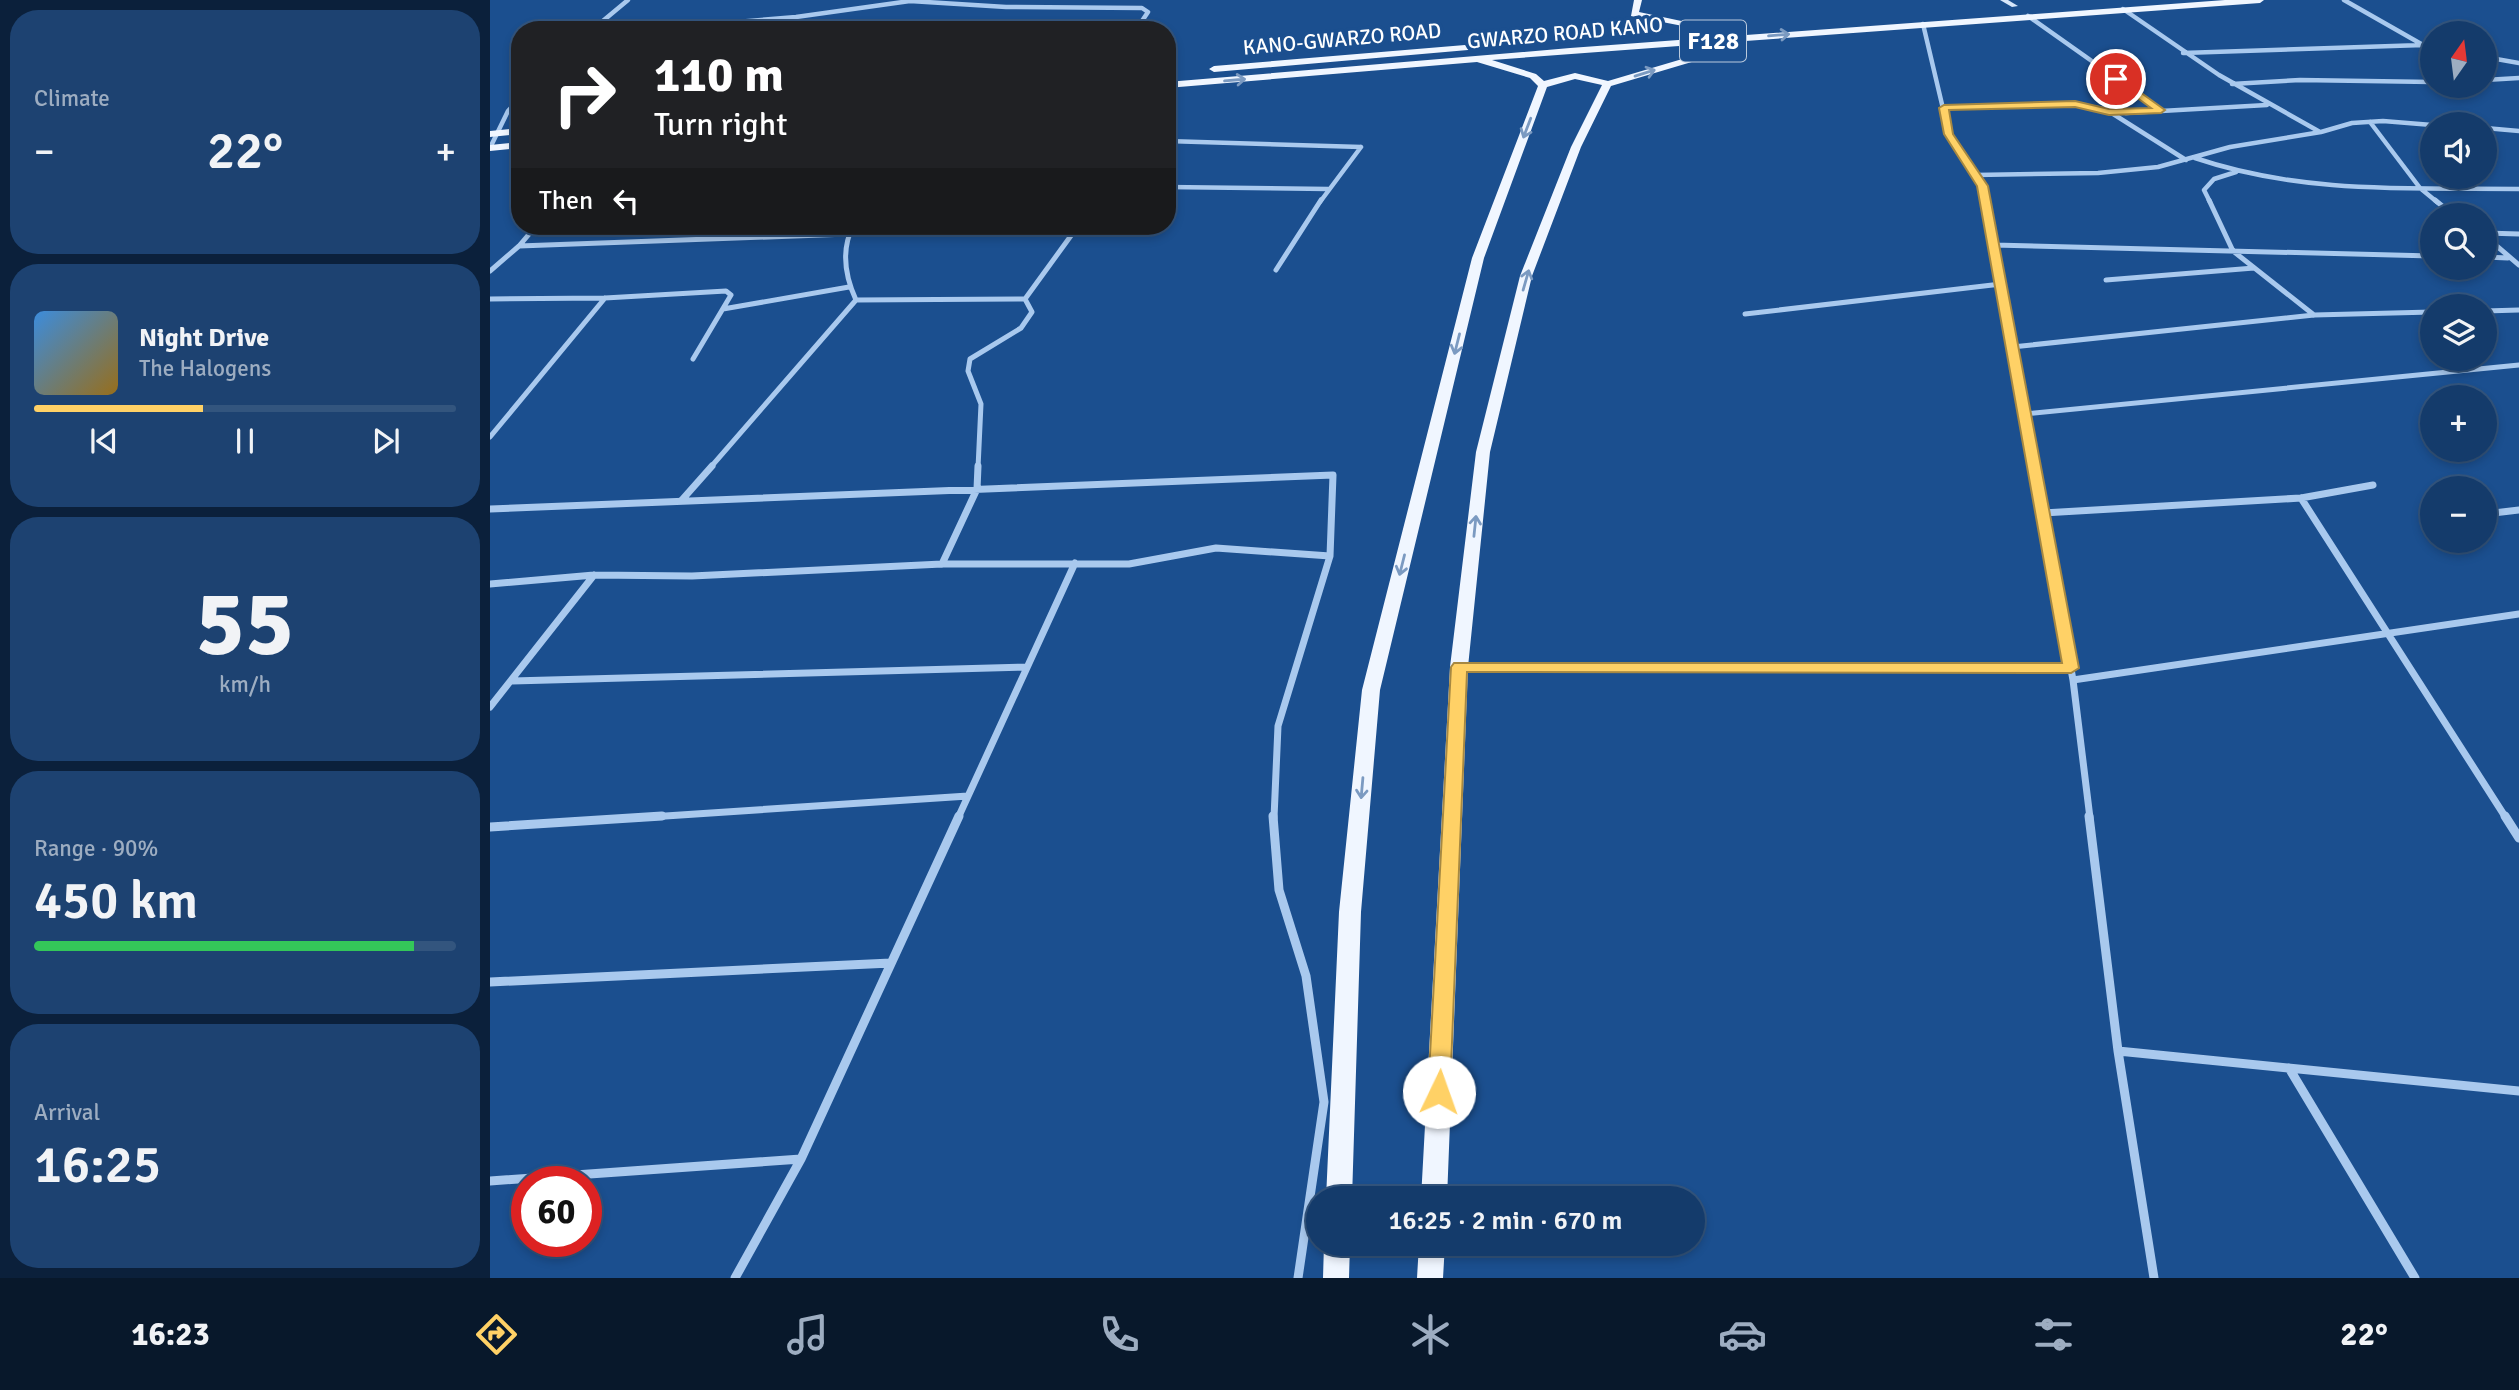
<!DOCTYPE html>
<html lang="en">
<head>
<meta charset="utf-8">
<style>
  body { margin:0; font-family:Signika,sans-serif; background:#1d4271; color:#f1f3f6; height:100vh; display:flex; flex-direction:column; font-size:26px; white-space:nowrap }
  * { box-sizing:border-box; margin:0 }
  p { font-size:23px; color:#9dadc1 }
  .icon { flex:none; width:38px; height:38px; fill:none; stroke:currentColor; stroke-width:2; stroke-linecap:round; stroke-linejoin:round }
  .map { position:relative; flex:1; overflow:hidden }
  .side { display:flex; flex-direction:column; gap:10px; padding:10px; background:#0b203b; width:490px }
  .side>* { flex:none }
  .hud { position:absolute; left:21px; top:21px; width:665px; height:214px; border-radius:28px; box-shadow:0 4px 10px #0003,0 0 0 2px #33557e; background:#202124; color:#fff; overflow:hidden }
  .needle { width:46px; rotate:14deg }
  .fabs { position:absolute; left:1930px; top:21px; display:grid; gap:14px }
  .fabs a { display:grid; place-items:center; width:77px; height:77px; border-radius:50%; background:#143b6b; box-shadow:0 4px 10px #0003,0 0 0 2px #33557e; font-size:35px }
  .speed { position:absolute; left:21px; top:1166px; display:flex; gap:14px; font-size:35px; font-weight:700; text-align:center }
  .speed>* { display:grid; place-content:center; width:91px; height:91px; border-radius:50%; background:#143b6b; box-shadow:0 4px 10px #0003,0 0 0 2px #33557e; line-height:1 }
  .speed .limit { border:10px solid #d22; background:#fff; color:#111 }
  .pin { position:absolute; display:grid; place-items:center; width:60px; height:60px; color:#fff; margin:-30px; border:4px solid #fff; border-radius:50%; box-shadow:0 2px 7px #0007 }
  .me { position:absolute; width:77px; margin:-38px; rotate:3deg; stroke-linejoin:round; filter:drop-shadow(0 0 5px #0008) }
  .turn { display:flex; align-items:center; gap:24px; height:147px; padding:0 28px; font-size:32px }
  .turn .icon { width:91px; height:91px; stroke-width:2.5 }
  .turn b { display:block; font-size:49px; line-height:60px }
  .then { display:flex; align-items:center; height:66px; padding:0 28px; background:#0003; gap:14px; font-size:26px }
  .big { font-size:52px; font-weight:600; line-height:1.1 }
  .side .tile { flex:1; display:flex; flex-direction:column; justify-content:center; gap:10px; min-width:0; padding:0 24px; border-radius:28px; background:#1d4271 }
  .side .dial { align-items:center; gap:0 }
  .dial b { font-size:91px; line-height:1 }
  .song { display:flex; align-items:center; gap:21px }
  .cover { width:84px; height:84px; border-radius:10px; background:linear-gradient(135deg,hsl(210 70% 55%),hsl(40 70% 35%)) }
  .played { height:7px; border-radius:4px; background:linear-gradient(90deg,#ffd166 40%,#33557e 40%) }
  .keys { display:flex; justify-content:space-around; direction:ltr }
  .heat { display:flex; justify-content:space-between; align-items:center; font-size:38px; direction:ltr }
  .charge { height:10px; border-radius:5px; background:linear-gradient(90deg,#34c759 90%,#33557e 0) }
  .trip { position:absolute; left:816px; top:1186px; width:399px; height:70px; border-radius:35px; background:#143b6b; box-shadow:0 4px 10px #0003,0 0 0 2px #33557e; font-weight:600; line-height:70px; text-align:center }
  .dock { display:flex; height:112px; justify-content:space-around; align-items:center; background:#08182b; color:#9dadc1 }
  .dock .icon { width:49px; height:49px }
  .dock .current { color:#ffd166 }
  .dock b { font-size:32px; color:#f1f3f6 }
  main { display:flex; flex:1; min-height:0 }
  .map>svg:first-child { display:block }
</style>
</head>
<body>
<main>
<section class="side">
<div class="tile"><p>Climate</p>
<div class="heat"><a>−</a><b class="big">22°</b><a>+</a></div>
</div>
<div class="tile">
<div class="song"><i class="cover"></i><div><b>Night Drive</b><p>The Halogens</p></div></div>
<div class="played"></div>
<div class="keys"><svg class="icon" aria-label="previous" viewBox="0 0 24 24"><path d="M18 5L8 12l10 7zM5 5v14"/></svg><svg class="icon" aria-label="pause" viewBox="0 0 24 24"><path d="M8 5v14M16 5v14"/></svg><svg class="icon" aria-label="next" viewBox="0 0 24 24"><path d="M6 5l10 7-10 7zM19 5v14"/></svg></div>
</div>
<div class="tile dial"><b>55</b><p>km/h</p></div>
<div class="tile"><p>Range · 90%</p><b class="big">450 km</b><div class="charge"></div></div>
<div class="tile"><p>Arrival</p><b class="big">16:25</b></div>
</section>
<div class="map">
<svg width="2029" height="1278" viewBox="0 0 2029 1278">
  <rect width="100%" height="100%" fill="#1b4f8f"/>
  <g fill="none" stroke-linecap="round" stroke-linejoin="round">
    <path stroke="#a9c9ee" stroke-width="4.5" d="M1854,0L1933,45L1942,47
      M1633,9L1729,75L1830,132
      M1538,16L1671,110
      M1433,24L1459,134L1493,186L1496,202
      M102,30L138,0
      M148,30L306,17L420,1L516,7L652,8L658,12L646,30
      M1693,53L1933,45
      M1995,57L2029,63
      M1995,80L2029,78
      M1742,84L1810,80L1942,82
      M1454,108L1585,104L1636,113L1777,105
      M1620,112L1696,160
      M1880,122L1930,188L1947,202
      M1995,128L2029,131
      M677,141L871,147
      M0,148L18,111L30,98
      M1705,158C1811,194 1919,188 2029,189
      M1485,175L1608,173L1668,167L1740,147L1831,132L1862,123L1893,121L1942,125
      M677,187L838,189
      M830,202L871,147
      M1720,202L1714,190L1724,179L1746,172"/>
    <path stroke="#a9c9ee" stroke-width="5" d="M1496,200L1545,468
      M1719,200L1743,251L1824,315
      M1945,200L1963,215
      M1995,233L2029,234
      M1995,236L2029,265
      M1504,245L1942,256
      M29,246L358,234
      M1995,257L2018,258
      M786,270L831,200
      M0,271L29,246L46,226
      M1616,280L1764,268
      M0,299L115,298L236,291L241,295L203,359
      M366,300L535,299
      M233,309L359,287
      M1995,311L2029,310
      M1255,314L1511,284
      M1522,347L1824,315L1942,312
      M1535,414L2029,365
      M0,437L115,298
      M220,468L366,300C355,276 351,250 363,226
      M488,468L491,404L478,371L480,359L531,328L542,312L535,299L588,226"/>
    <path stroke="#a9c9ee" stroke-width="7" d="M1544,466L1583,680L1600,818
      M1811,498L2016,818
      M191,501L222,466
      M0,509L843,475L840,556L788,726L784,818
      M1553,513L1811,498L1883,485
      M1995,514L2029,510
      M452,564L487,489L488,466
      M0,584L104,575L202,576L452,564H639L726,548L840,556
      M970,667L1581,668
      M1583,680L2029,614
      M22,681L537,667
      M0,707L104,575
      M145,818L478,796
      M468,818L585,563"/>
    <path stroke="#a9c9ee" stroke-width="9" d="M783,816L789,890L816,976L834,1102L808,1278
      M1599,816L1628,1051L1664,1278
      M2015,816L2029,838
      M0,827L172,816
      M0,982L401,963
      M1628,1051L2029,1091
      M1799,1068L1925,1278
      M0,1181L311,1159
      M245,1278L311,1159L469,816"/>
    <path fill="#d6e6fa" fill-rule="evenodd" d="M1510,0H1518L1528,6L1522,7Z"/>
    <path fill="#f0f6ff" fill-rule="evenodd" d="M1144,0H1152L1149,12L1229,29L1224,32L1141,16Z
      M1735,0H1774L1770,3L1228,43L1205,61L1121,86L1091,147L1042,276L1000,452L978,667L957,1199H931L960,667L986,452L1030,276L1081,147L1112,85L1085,79L1057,87L994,258L890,690L871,912L862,1199H836L849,912L872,690L982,258L1048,86L1040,78L987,62L677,88V82L1080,48ZM1216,44L1199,57L1118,81L1085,73L1054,81L1046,74L1002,60Z
      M975,45L980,48L978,50L724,72L719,69L724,66Z
      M30,128V134L0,137V131Z
      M30,142V148L0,151V145Z
      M834,1244H860L859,1278H833Z
      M929,1244H955L953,1278H927Z"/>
  </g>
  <defs><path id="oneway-shaft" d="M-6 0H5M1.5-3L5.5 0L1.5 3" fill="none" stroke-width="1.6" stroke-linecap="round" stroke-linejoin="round" transform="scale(1.75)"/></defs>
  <g stroke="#7b9ac1">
    <use href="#oneway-shaft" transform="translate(1289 35) rotate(-5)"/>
    <use href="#oneway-shaft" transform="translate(1155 73) rotate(-17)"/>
    <use href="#oneway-shaft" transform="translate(745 80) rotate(-5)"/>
    <use href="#oneway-shaft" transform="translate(1037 128) rotate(111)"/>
    <use href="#oneway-shaft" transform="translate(1036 280) rotate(-74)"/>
    <use href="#oneway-shaft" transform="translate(967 344) rotate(104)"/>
    <use href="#oneway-shaft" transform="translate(985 526) rotate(-84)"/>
    <use href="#oneway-shaft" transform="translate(912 565) rotate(104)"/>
    <use href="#oneway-shaft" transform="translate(872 788) rotate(95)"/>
  </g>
  <path fill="#ffd166" stroke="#a68842" stroke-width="2" d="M1623,77H1629L1675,110L1671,113L1619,115L1585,107L1459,110L1463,134L1498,186L1589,668L1581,673L977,672L960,1092L957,1099L949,1101L941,1099L938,1092L961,667L964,663H1572L1487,186L1454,134L1449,108L1454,105L1585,101L1619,109L1661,108L1623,80Z"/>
  <g text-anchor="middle" stroke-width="7" stroke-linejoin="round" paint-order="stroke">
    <g font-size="21" fill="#fff" stroke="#1b4f8f">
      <text transform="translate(1075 33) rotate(-5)" y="7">GWARZO ROAD KANO</text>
      <text transform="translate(852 39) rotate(-5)" y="7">KANO-GWARZO ROAD</text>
    </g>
    <rect fill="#1b4f8f" stroke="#bbcadd" stroke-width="2" x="1190" y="20.5" width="66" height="41" rx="5"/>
    <g font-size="24" font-weight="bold" fill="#fff">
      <text x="1223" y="49">F128</text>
    </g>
  </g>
</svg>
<div class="fabs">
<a><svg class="needle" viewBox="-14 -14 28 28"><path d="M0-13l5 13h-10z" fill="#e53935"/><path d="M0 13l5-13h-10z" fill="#9dadc1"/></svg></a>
<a><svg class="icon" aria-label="sound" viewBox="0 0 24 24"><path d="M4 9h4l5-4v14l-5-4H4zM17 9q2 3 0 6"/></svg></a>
<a><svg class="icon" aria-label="search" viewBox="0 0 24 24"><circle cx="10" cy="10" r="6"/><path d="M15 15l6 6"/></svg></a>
<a><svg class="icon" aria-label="layers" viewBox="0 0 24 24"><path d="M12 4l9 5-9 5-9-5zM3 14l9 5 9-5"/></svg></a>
<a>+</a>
<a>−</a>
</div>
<div class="speed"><div class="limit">60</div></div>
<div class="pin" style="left:1626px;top:79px;background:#d93025"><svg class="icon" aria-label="arrive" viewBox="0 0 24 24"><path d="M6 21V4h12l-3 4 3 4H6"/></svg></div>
<svg class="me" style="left:949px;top:1092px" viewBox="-20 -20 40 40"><circle r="19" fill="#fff"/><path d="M0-13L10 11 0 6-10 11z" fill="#ffd166"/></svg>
<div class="trip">16:25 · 2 min · 670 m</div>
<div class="hud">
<div class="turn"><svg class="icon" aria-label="right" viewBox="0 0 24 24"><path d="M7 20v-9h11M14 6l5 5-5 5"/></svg><div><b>110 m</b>Turn right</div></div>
<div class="then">Then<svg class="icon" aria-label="left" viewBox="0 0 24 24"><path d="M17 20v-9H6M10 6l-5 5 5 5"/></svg></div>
</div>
</div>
</main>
<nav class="dock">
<b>16:23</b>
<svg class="icon current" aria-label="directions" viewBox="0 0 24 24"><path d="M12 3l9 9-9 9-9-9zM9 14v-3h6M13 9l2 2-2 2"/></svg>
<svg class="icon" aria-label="music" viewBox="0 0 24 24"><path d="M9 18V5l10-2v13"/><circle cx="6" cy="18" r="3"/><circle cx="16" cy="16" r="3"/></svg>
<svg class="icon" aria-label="phone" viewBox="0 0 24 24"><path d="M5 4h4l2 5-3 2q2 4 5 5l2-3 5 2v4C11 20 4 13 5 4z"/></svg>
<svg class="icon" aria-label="climate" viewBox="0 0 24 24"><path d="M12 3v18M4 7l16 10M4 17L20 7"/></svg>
<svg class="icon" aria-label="car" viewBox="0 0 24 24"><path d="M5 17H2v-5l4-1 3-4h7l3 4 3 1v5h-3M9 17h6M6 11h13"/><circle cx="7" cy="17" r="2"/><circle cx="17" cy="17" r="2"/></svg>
<svg class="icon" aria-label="filters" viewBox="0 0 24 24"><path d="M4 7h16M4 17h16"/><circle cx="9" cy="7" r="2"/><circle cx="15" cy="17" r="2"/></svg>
<b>22°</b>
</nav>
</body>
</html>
